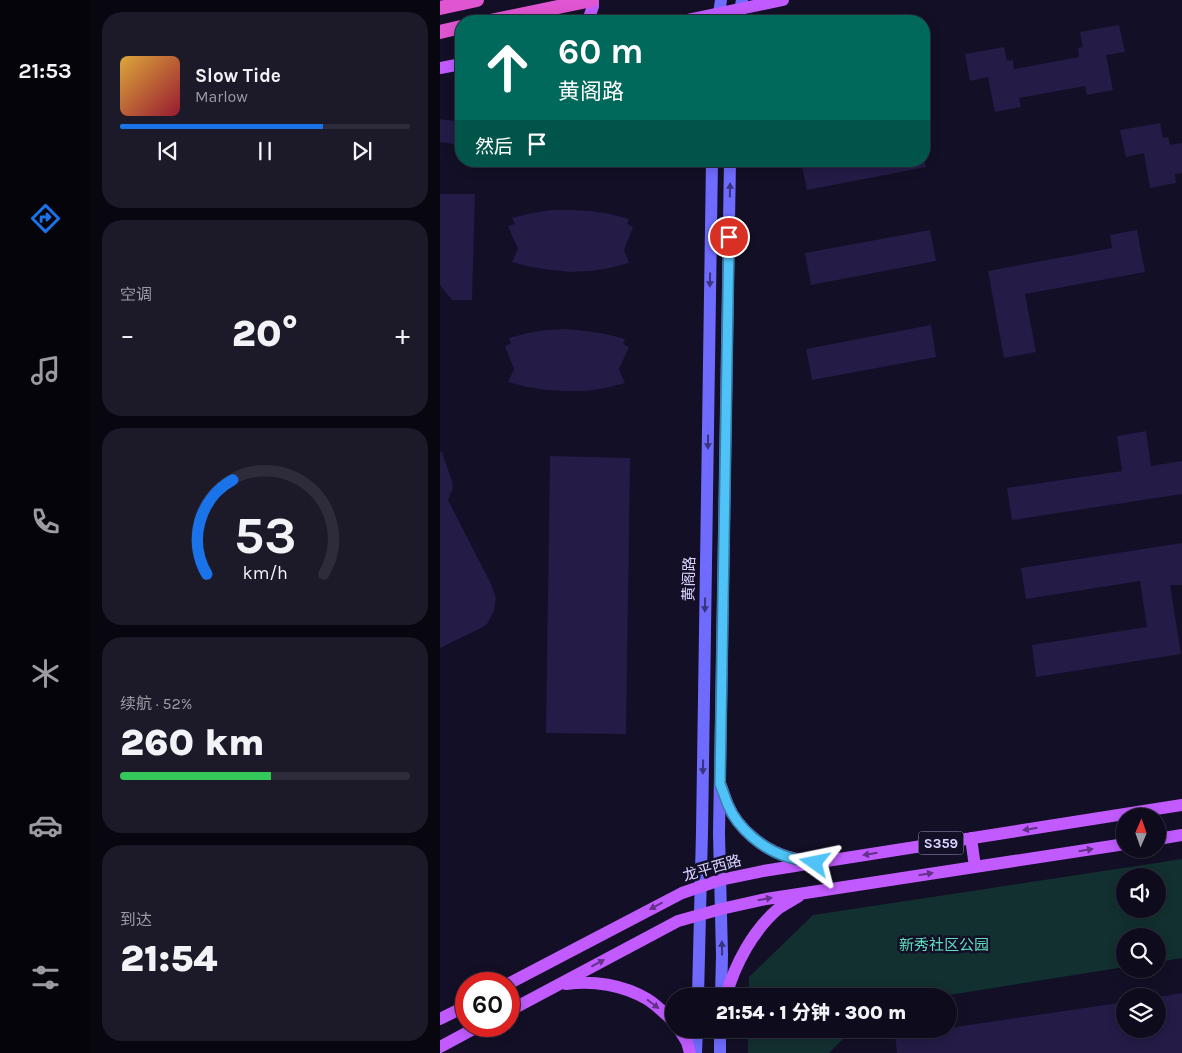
<!DOCTYPE html>
<html lang="zh">
<head>
<meta charset="utf-8">
<style>
  body { margin:0; font-family:Karla,"Noto Sans SC",sans-serif; background:#1c1929; color:#f1f3f6; height:100vh; display:flex; flex-direction:column; font-size:19px; white-space:nowrap }
  * { box-sizing:border-box; margin:0 }
  p { font-size:16px; color:#9b9ba3 }
  .icon { flex:none; width:28px; height:28px; fill:none; stroke:currentColor; stroke-width:2; stroke-linecap:round; stroke-linejoin:round }
  .map { position:relative; flex:1; overflow:hidden }
  .sheet { display:flex; flex-direction:column; gap:12px; padding:12px; background:#08060f; width:350px }
  .sheet>* { flex:none }
  .banner { position:absolute; left:15px; top:15px; width:475px; height:152px; border-radius:20px; box-shadow:0 2px 12px #0003,0 0 0 1px #2e2b3b; background:#00695c; color:#fff; overflow:hidden }
  .needle { width:32px; rotate:2deg }
  .fabs { position:absolute; left:676px; top:808px; display:grid; gap:10px }
  .fabs a { display:grid; place-items:center; width:50px; height:50px; border-radius:50%; background:#0e0b1c; box-shadow:0 2px 12px #0003,0 0 0 1px #2e2b3b; font-size:25px }
  .speed { position:absolute; left:15px; top:972px; display:flex; gap:10px; font-size:25px; font-weight:700; text-align:center }
  .speed>* { display:grid; place-content:center; width:65px; height:65px; border-radius:50%; background:#0e0b1c; box-shadow:0 2px 12px #0003,0 0 0 1px #2e2b3b; line-height:1 }
  .speed .limit { border:8px solid #d22; background:#fff; color:#111 }
  .pin { position:absolute; display:grid; place-items:center; width:42px; height:42px; color:#fff; margin:-21px; border:2px solid #fff; border-radius:50%; box-shadow:0 1px 5px #0007 }
  .me { position:absolute; width:55px; margin:-28px; rotate:282deg; stroke-linejoin:round; filter:drop-shadow(0 0 4px #0008) }
  .turn { display:flex; align-items:center; gap:18px; height:105px; padding:0 20px; font-size:22px }
  .turn .icon { width:65px; height:65px; stroke-width:2.5 }
  .turn b { display:block; font-size:35px; line-height:42px }
  .then { display:flex; align-items:center; height:48px; padding:0 20px; background:#0003; gap:10px; font-size:19px }
  .big { font-size:38px; font-weight:800; line-height:1.1 }
  .sheet .tile { flex:1; display:flex; flex-direction:column; justify-content:center; gap:8px; min-width:0; padding:0 18px; border-radius:20px; background:#1c1929 }
  .sheet .dial { align-items:center; gap:0 }
  .dial svg { height:130px; overflow:visible; fill:none; stroke:#2e2b3b; stroke-width:7; stroke-linecap:round; text-anchor:middle }
  .dial text { fill:#f1f3f6; stroke:none }
  .song { display:flex; align-items:center; gap:15px }
  .cover { width:60px; height:60px; border-radius:8px; background:linear-gradient(135deg,hsl(40 70% 55%),hsl(350 70% 35%)) }
  .played { height:5px; border-radius:2px; background:linear-gradient(90deg,#1a73e8 70%,#2e2b3b 70%) }
  .keys { display:flex; justify-content:space-around; direction:ltr }
  .heat { display:flex; justify-content:space-between; align-items:center; font-size:28px; direction:ltr }
  .charge { height:8px; border-radius:4px; background:linear-gradient(90deg,#34c759 52%,#2e2b3b 0) }
  .trip { position:absolute; left:225px; top:988px; width:292px; height:50px; border-radius:25px; background:#0e0b1c; box-shadow:0 2px 12px #0003,0 0 0 1px #2e2b3b; font-weight:800; line-height:50px; text-align:center }
  main { display:flex; flex:1; min-height:0 }
  .dock { display:flex; flex-direction:column; width:90px; justify-content:space-around; align-items:center; background:#06040b; color:#9b9ba3 }
  .dock .icon { width:35px; height:35px }
  .dock .on { color:#1a73e8 }
  .dock b { font-size:22px; color:#f1f3f6 }
  .map>svg:first-child { display:block }
</style>
</head>
<body>
<main>
<nav class="dock">
<b>21:53</b>
<svg class="icon on" aria-label="directions" viewBox="0 0 24 24"><path d="M12 3l9 9-9 9-9-9zM9 14v-3h6M13 9l2 2-2 2"/></svg>
<svg class="icon" aria-label="music" viewBox="0 0 24 24"><path d="M9 18V5l10-2v13"/><circle cx="6" cy="18" r="3"/><circle cx="16" cy="16" r="3"/></svg>
<svg class="icon" aria-label="phone" viewBox="0 0 24 24"><path d="M5 4h4l2 5-3 2q2 4 5 5l2-3 5 2v4C11 20 4 13 5 4z"/></svg>
<svg class="icon" aria-label="climate" viewBox="0 0 24 24"><path d="M12 3v18M4 7l16 10M4 17L20 7"/></svg>
<svg class="icon" aria-label="car" viewBox="0 0 24 24"><path d="M5 17H2v-5l4-1 3-4h7l3 4 3 1v5h-3M9 17h6M6 11h13"/><circle cx="7" cy="17" r="2"/><circle cx="17" cy="17" r="2"/></svg>
<svg class="icon" aria-label="filters" viewBox="0 0 24 24"><path d="M4 7h16M4 17h16"/><circle cx="9" cy="7" r="2"/><circle cx="15" cy="17" r="2"/></svg>
</nav>
<section class="sheet">
<div class="tile">
<div class="song"><i class="cover"></i><div><b>Slow Tide</b><p>Marlow</p></div></div>
<div class="played"></div>
<div class="keys"><svg class="icon" aria-label="previous" viewBox="0 0 24 24"><path d="M18 5L8 12l10 7zM5 5v14"/></svg><svg class="icon" aria-label="pause" viewBox="0 0 24 24"><path d="M8 5v14M16 5v14"/></svg><svg class="icon" aria-label="next" viewBox="0 0 24 24"><path d="M6 5l10 7-10 7zM19 5v14"/></svg></div>
</div>
<div class="tile"><p>空调</p>
<div class="heat"><a>−</a><b class="big">20°</b><a>+</a></div>
</div>
<div class="tile dial"><svg viewBox="0 0 100 80">
<path d="M14 69A42 42 0 1 1 86 69"/>
<path d="M14 69A42 42 0 0 1 30 11" stroke="#1a73e8"/>
<text x="50" y="56" font-size="32" font-weight="700">53</text>
<text x="50" y="72" font-size="11">km/h</text>
</svg></div>
<div class="tile"><p>续航 · 52%</p><b class="big">260 km</b><div class="charge"></div></div>
<div class="tile"><p>到达</p><b class="big">21:54</b></div>
</section>
<div class="map">
<svg width="742" height="1053" viewBox="0 0 742 1053">
  <rect width="100%" height="100%" fill="#130f26"/>
  <path fill="#12302f" fill-rule="evenodd" d="M742,859V958L718,962V936H685V967L503,996H309V977L373,915ZM685,876H718V909H685Z
    M308,1029H413L389,1053H308Z"/>
  <path fill="#241b47" d="M679,25L685,52L666,55L673,90L647,95L645,86L579,98L581,107L555,112L548,77L530,81L525,54L564,47L567,61L573,60L574,69L639,57L638,48L643,47L640,32Z
    M0,119L21,122V145L0,142Z
    M720,123L723,138L728,137L730,145L742,143V173L735,174L736,183L710,188L704,153L686,157L680,130Z
    M361,161H485L486,167L367,190Z
    M0,194H35L32,300H12L0,285Z
    M111,210H131L151,211L170,214L189,219L187,224L193,227L184,250L189,263L170,268L150,271L131,272L111,270L91,267L72,262L78,249L68,226L75,224L72,218L92,213Z
    M490,230L496,261L371,285L365,253Z
    M697,230L705,272L585,294L596,352L564,358L548,271L672,248L670,235Z
    M491,325L496,357L372,380L366,349Z
    M127,329L147,331L166,334L185,339L183,344L189,347L179,369L185,383L166,388L146,391H127L107,390L87,387L68,382L74,369L65,346L71,344L69,338L88,333L107,330Z
    M706,431L711,466L742,461V494L572,520L567,488L682,471L677,436Z
    M0,452H2L12,481L13,488L8,500L51,584L56,598L54,611L47,624L41,628L0,648Z
    M110,456L190,458L186,734L106,733Z
    M742,543V585H730L741,654L596,677L592,645L707,627L700,581L586,599L581,568Z
    M742,993V1053H457L455,1036L685,1002V1029H718V997Z"/>
  <g fill="none" stroke-linecap="round" stroke-linejoin="round">
    <path stroke="#6f6bff" stroke-width="12" d="M278,21L281,0
      M298,21L302,0
      M258,996L262,832L272,161
      M281,996L282,955L279,834L290,161
      M256,1053L257,1029
      M280,1053V1029"/>
    <path stroke="#c25bff" stroke-width="12" d="M148,21L153,6V0
      M242,21L343,0
      M0,68L21,64
      M280,783C283,791 285,798 288,805C298,829 324,850 349,857C355,859 361,860 368,861
      M531,838L535,867
      M718,839L742,835
      M68,984L242,893L280,880L323,871L742,805
      M126,984C153,980 183,985 207,999C217,1005 225,1014 234,1022
      M286,996C295,964 313,930 339,908C345,904 353,900 359,896
      M69,1011L238,921L281,909L326,899L685,844
      M0,1019L26,1006
      M239,1029L247,1042L250,1053
      M0,1047L39,1026"/>
    <path stroke="#e055d1" stroke-width="14" d="M0,8L37,0
      M50,21L152,0
      M0,32L21,27"/>
  </g>
  <defs><path id="oneway-solid" d="M-6-.8H1V-3.2L6.5 0L1 3.2V.8H-6Z" transform="scale(1.25)"/></defs>
  <g fill="#38347d">
    <use href="#oneway-solid" transform="translate(290 190) rotate(-89)"/>
    <use href="#oneway-solid" transform="translate(270 280) rotate(91)"/>
    <use href="#oneway-solid" transform="translate(268 442) rotate(91)"/>
    <use href="#oneway-solid" transform="translate(265 605) rotate(91)"/>
    <use href="#oneway-solid" transform="translate(263 767) rotate(91)"/>
    <use href="#oneway-solid" transform="translate(282 948) rotate(-91)"/>
  </g>
  <g fill="#623188">
    <use href="#oneway-solid" transform="translate(590 829) rotate(171)"/>
    <use href="#oneway-solid" transform="translate(646 850) rotate(-9)"/>
    <use href="#oneway-solid" transform="translate(430 854) rotate(171)"/>
    <use href="#oneway-solid" transform="translate(486 874) rotate(-9)"/>
    <use href="#oneway-solid" transform="translate(325 899) rotate(-10)"/>
    <use href="#oneway-solid" transform="translate(216 906) rotate(152)"/>
    <use href="#oneway-solid" transform="translate(158 963) rotate(-28)"/>
    <use href="#oneway-solid" transform="translate(213 1004) rotate(37)"/>
  </g>
  <g fill="none" stroke-linecap="round" stroke-linejoin="round">
    <g stroke="#337fa1" stroke-width="12">
      <path id="route" d="M289,237L280,784C283,791 285,798 288,805C298,829 324,850 348,857C357,860 366,861 375,863"/>
    </g>
    <use href="#route" stroke="#4fc3f7" stroke-width="9"/>
  </g>
  <g text-anchor="middle" stroke-width="5" stroke-linejoin="round" paint-order="stroke">
    <rect fill="#130f26" stroke="#9e99be" stroke-width="1" x="478.5" y="831.5" width="45" height="23" rx="4"/>
    <g font-size="14" font-weight="bold" fill="#d9d4ff">
      <text x="501" y="848">S359</text>
    </g>
    <g font-size="15" fill="#d9d4ff" stroke="#130f26">
      <text transform="translate(249 579) rotate(-89)" y="5">黄阁路</text>
      <text transform="translate(272 868) rotate(-16)" y="5">龙平西路</text>
    </g>
    <g font-size="15" fill="#5fe0c0" stroke="#130f26">
      <text x="504" y="950">新秀社区公园</text>
    </g>
  </g>
</svg>
<div class="fabs">
<a><svg class="needle" viewBox="-14 -14 28 28"><path d="M0-13l5 13h-10z" fill="#e53935"/><path d="M0 13l5-13h-10z" fill="#9b9ba3"/></svg></a>
<a><svg class="icon" aria-label="sound" viewBox="0 0 24 24"><path d="M4 9h4l5-4v14l-5-4H4zM17 9q2 3 0 6"/></svg></a>
<a><svg class="icon" aria-label="search" viewBox="0 0 24 24"><circle cx="10" cy="10" r="6"/><path d="M15 15l6 6"/></svg></a>
<a><svg class="icon" aria-label="layers" viewBox="0 0 24 24"><path d="M12 4l9 5-9 5-9-5zM3 14l9 5 9-5"/></svg></a>
</div>
<div class="speed"><div class="limit">60</div></div>
<div class="pin" style="left:289px;top:237px;background:#d93025"><svg class="icon" aria-label="arrive" viewBox="0 0 24 24"><path d="M6 21V4h12l-3 4 3 4H6"/></svg></div>
<svg class="me" style="left:375px;top:863px" viewBox="-20 -20 40 40"><path d="M0-17L14 15 0 8-14 15z" fill="#4fc3f7" stroke="#fff" stroke-width="4"/></svg>
<div class="trip">21:54 · 1 分钟 · 300 m</div>
<div class="banner">
<div class="turn"><svg class="icon" aria-label="ahead" viewBox="0 0 24 24"><path d="M12 20V5M6 11l6-6 6 6"/></svg><div><b>60 m</b>黄阁路</div></div>
<div class="then">然后<svg class="icon" aria-label="arrive" viewBox="0 0 24 24"><path d="M6 21V4h12l-3 4 3 4H6"/></svg></div>
</div>
</div>
</main>
</body>
</html>
